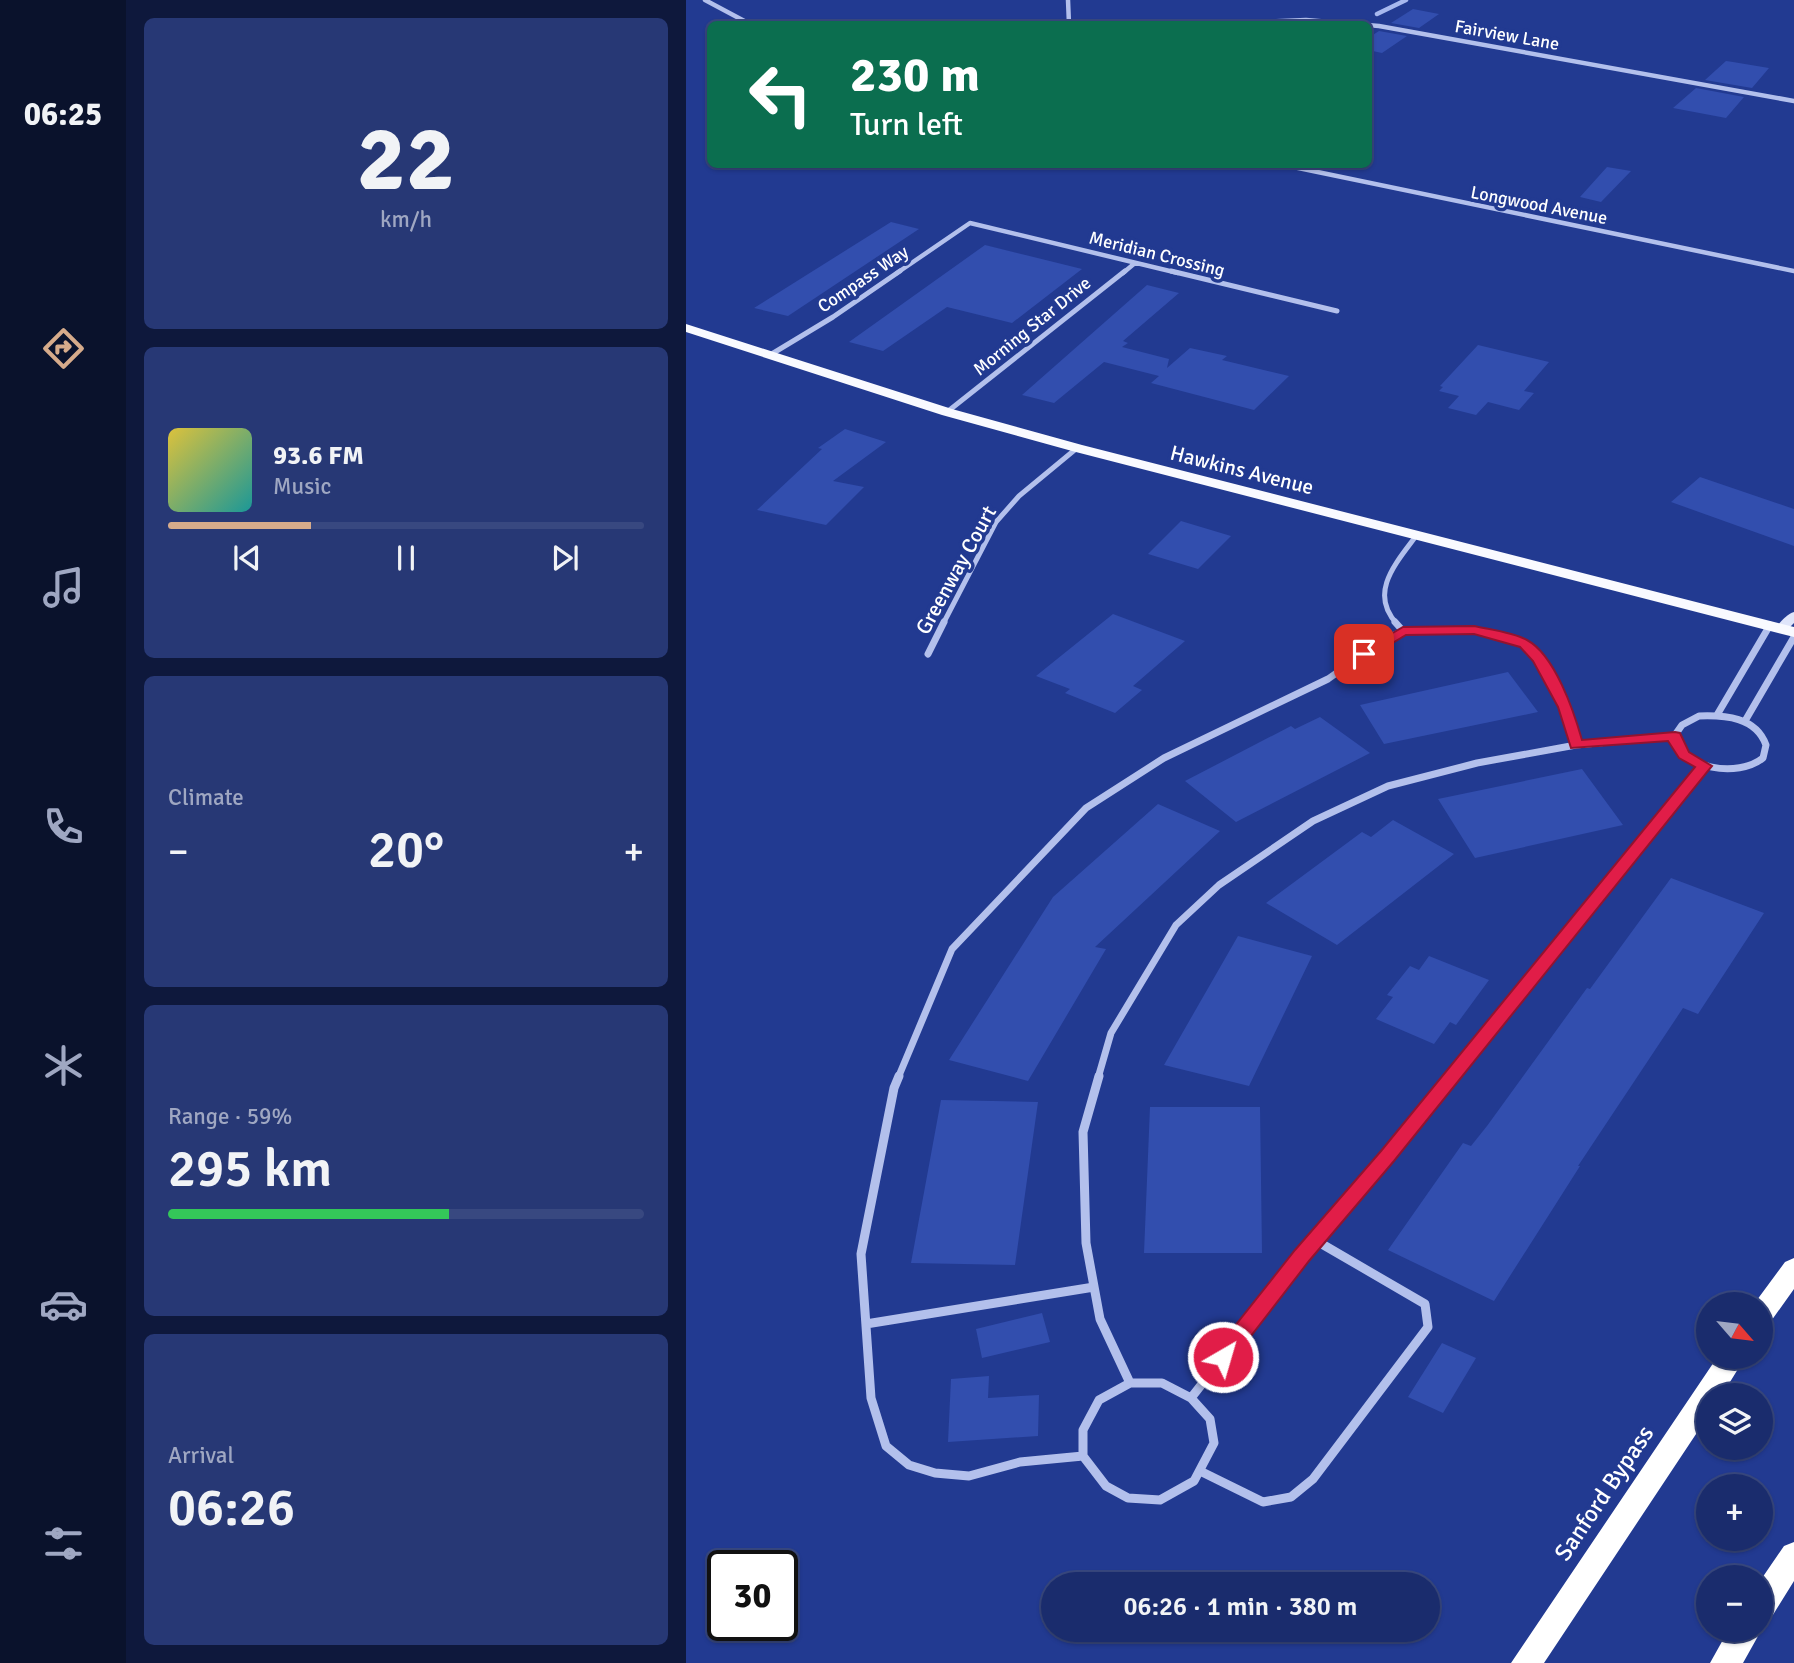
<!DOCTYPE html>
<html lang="en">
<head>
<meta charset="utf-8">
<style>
  body { margin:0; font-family:Signika,sans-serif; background:#273875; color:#f1f3f6; height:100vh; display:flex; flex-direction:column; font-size:26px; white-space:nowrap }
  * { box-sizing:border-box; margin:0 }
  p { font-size:23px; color:#9fa7c2 }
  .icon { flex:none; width:38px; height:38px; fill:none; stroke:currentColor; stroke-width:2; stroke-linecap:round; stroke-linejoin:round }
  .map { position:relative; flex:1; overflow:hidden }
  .panel { display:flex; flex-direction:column; gap:18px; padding:18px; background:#0e183c; width:560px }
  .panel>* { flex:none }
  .banner { position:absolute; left:21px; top:21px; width:665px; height:147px; border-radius:10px; box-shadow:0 2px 5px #0004,0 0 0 2px #384880; background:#0b6e4f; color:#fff; overflow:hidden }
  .needle { width:46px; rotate:118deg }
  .tools { position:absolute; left:1010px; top:1292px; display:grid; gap:14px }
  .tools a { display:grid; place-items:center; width:77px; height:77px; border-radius:50%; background:#1a2c6d; box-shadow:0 2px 5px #0004,0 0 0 2px #384880; font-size:35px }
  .speed { position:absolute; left:21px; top:1550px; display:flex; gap:14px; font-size:35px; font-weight:700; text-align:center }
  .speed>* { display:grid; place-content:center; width:91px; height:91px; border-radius:50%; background:#1a2c6d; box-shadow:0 2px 5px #0004,0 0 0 2px #384880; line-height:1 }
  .speed .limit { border:4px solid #111; border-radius:10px; background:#fff; color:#111 }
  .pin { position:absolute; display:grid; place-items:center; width:60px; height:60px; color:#fff; margin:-30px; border-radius:14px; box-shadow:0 4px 10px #0006 }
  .me { position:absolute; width:77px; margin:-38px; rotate:38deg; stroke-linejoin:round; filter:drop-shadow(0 0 5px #0008) }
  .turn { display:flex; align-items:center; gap:24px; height:147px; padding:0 28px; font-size:32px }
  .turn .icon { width:91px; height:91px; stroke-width:2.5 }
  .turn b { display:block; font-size:49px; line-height:60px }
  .big { font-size:52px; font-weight:600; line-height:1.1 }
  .panel .widget { flex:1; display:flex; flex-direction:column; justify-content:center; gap:10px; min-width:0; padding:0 24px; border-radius:10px; background:#273875 }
  .panel .dial { align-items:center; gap:0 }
  .dial b { font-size:91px; line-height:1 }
  .song { display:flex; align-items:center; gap:21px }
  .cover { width:84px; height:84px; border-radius:10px; background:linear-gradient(135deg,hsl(50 70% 55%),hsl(180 70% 35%)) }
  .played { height:7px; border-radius:4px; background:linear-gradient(90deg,#d6ab8b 30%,#384880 30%) }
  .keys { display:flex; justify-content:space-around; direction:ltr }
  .heat { display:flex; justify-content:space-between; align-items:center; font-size:38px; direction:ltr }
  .charge { height:10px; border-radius:5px; background:linear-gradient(90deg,#34c759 59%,#384880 0) }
  .trip { position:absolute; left:355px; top:1572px; width:399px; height:70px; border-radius:35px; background:#1a2c6d; box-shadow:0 2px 5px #0004,0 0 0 2px #384880; font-weight:600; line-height:70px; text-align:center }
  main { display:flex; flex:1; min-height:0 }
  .dock { display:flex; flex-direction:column; width:126px; justify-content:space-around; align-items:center; background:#0a122c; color:#9fa7c2 }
  .dock .icon { width:49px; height:49px }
  .dock .on { color:#d6ab8b }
  .dock b { font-size:32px; color:#f1f3f6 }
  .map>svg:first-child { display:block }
</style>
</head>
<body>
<main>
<nav class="dock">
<b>06:25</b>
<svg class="icon on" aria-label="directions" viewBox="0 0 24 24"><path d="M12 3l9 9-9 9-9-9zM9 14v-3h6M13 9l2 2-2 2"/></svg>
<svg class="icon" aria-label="music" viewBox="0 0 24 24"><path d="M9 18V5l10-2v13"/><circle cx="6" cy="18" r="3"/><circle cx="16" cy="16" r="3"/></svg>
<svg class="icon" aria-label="phone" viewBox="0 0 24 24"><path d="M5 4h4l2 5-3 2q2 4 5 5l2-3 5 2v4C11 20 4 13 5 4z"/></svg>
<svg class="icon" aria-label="climate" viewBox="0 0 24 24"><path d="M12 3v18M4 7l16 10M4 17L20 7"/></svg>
<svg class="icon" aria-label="car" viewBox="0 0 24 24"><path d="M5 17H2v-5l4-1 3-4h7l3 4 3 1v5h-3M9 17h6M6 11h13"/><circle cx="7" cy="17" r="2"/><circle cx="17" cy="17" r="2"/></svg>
<svg class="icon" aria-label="filters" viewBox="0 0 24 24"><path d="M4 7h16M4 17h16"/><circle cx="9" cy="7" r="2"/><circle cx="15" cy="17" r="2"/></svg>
</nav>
<section class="panel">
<div class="widget dial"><b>22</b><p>km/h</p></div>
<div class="widget">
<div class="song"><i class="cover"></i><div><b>93.6 FM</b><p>Music</p></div></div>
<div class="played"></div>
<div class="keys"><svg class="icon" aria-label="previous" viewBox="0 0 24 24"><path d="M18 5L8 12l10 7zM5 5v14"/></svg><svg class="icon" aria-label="pause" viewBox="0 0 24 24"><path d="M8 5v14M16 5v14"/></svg><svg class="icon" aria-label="next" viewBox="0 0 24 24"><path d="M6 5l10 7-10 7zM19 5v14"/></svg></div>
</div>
<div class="widget"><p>Climate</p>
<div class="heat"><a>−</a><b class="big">20°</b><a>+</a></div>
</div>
<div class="widget"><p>Range · 59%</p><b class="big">295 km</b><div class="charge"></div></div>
<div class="widget"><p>Arrival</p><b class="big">06:26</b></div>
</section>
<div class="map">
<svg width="1108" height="1663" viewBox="0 0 1108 1663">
  <rect width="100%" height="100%" fill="#223a91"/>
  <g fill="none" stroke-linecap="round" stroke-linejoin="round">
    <path stroke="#a7b8ee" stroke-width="4.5" d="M691,14L720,0"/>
  </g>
  <path fill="#324eae" d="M727,9L753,14L733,28L705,23Z
    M693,31L721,36L696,53L682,50V38Z
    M1040,61L1047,62L1083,68L1066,88L1019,80Z
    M1010,88L1058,97L1040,118L987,108Z
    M921,167L945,171L915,202L894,197Z
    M205,222L233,229L102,316L68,308Z
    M299,245L396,269L326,323L261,307L197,351L163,342Z
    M461,285L493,293L437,341L442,343L436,347L483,359L481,368L504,348L541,356L536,360L603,376L568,410L465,383L473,376L418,362L368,403L336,395Z
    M792,345L863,362L838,391L848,393L833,410L802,402L790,415L762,408L773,396L753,391L757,387L754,386Z
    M159,429L200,442L147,481L178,487L140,525L71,510L136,449L132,448Z
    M1014,477L1108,509V546L985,502Z
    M495,521L545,536L512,569L462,554Z
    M427,614L499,641L447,686L456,690L429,713L379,693L384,689L350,676Z
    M822,672L852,712L698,744L674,705Z
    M634,717L684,753L550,822L499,781L605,726L609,729Z
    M896,769L937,825L789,858L752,799Z
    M472,804L534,831L409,947L420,949L342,1081L263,1060L367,897Z
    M707,820L768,854L651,945L580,903L676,832L685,837Z
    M985,878L1078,913L1012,1014L997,1008L892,1166H894L808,1301L702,1250L777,1143L785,1146L801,1126L901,988L904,989Z
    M552,936L626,956L563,1086L478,1065Z
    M743,956L803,980L770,1025L764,1022L748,1044L690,1019L707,997L701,995L724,966L733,970Z
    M255,1100L352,1102L329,1265L225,1263Z
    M464,1107H574L576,1253H458Z
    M356,1313L364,1342L296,1358L290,1329Z
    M756,1343L790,1358L757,1413L722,1397Z
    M303,1376L302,1398L353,1395L352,1436L262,1442L265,1379Z"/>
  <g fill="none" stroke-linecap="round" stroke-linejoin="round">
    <path stroke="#b3c0ec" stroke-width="4.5" d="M19,0L64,24
      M382,0L383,24
      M527,24L620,20L693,26L1108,101
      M593,164L1108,271
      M211,273L284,223L492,273
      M437,273L449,263"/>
    <path stroke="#b3c0ec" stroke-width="5" d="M485,271L651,311
      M84,355L147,317L214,271
      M261,412L439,271
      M257,624L310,522L333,496L391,448
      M711,624C682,593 710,563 730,536"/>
    <path stroke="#b3c0ec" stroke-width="7" d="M709,622L717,631
      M242,654L258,622
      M1031,715L1084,625
      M1013,716C1039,715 1070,717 1080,745L1077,758C1052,778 995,770 989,735L996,725Z
      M1059,721L1108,637
      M212,1078L266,949L400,808L478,758L642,679L696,641L717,631L788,630L839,644L853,659L879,707L890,745
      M412,1078L425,1033L490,925L533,885L627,821L702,786L791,763L890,745L989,736
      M765,1078L1019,766"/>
    <path stroke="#b3c0ec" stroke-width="9" d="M213,1076L208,1088L175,1254L185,1398L200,1446L223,1465L249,1473L283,1476L334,1462L397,1456
      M413,1076L397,1132L400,1243L414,1319L444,1383
      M180,1324L408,1287
      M444,1383H476L505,1398L524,1419L528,1443L508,1481L474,1500L442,1498L420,1486L397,1456V1430L413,1400Z
      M505,1398L616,1256L767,1076
      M514,1471L577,1502L605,1497L627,1479L742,1327L739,1304L629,1240"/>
    <path fill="#dfe5fa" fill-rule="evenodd" d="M1108,612V623L1100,631H1092L1090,628C1094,622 1101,614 1108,612Z"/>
    <path fill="#f9faff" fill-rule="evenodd" d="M0,324L266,409L396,445L1108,627V637L386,451L256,415L0,332Z"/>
    <path fill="#fff" fill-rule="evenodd" d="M1108,1258V1289L1083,1324L1074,1327V1304H1068L1099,1262Z
      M1032,1356H1060L1036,1395H1022V1416L858,1663H825Z
      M1108,1542V1581L1085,1618L1074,1622V1581L1098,1546Z
      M1074,1625L1076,1629L1057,1663H1024L1043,1629H1074Z"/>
  </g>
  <path fill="#e11d48" stroke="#92132f" stroke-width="2" d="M788,626C806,630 826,632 841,640C869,655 888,712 896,740L989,732L994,733L1003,752L1026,766L708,1161L623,1261L544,1363L537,1366L529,1363L526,1357L529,1351L609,1250L695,1151L1009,767L993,758L982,741L885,748L872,707L847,661L834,647L788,634L720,635L683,657L678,658L671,654L717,627Z"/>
  <g text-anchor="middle" stroke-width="7" stroke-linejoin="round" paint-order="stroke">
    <g font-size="18" fill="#fff" stroke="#223a91">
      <text transform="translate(821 35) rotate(10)" y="6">Fairview Lane</text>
      <text transform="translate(853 205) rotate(11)" y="6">Longwood Avenue</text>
      <text transform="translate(471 254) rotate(14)" y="6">Meridian Crossing</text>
      <text transform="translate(177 279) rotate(-34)" y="6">Compass Way</text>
      <text transform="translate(346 326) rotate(-39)" y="6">Morning Star Drive</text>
    </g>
    <g font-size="21" fill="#fff" stroke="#223a91">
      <text transform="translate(556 470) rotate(14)" y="7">Hawkins Avenue</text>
      <text transform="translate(270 570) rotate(-61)" y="7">Greenway Court</text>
    </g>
    <g font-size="24" fill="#fff" stroke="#223a91">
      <text transform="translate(918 1493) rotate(-56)" y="8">Sanford Bypass</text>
    </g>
  </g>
</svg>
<div class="tools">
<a><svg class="needle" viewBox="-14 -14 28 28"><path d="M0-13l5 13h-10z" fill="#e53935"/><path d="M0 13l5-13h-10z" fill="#9fa7c2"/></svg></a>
<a><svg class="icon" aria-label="layers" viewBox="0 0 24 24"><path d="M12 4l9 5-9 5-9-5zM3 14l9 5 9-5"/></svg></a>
<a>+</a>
<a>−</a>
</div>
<div class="speed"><div class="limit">30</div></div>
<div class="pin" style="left:678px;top:654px;background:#d93025"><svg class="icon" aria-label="arrive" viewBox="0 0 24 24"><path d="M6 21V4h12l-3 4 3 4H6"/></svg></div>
<svg class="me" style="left:537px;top:1357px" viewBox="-20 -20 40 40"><circle r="17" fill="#e11d48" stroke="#fff" stroke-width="3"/><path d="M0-11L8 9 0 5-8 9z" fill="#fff"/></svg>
<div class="trip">06:26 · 1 min · 380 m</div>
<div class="banner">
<div class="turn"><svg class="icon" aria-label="left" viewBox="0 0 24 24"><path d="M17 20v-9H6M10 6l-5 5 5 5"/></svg><div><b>230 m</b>Turn left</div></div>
</div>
</div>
</main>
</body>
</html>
